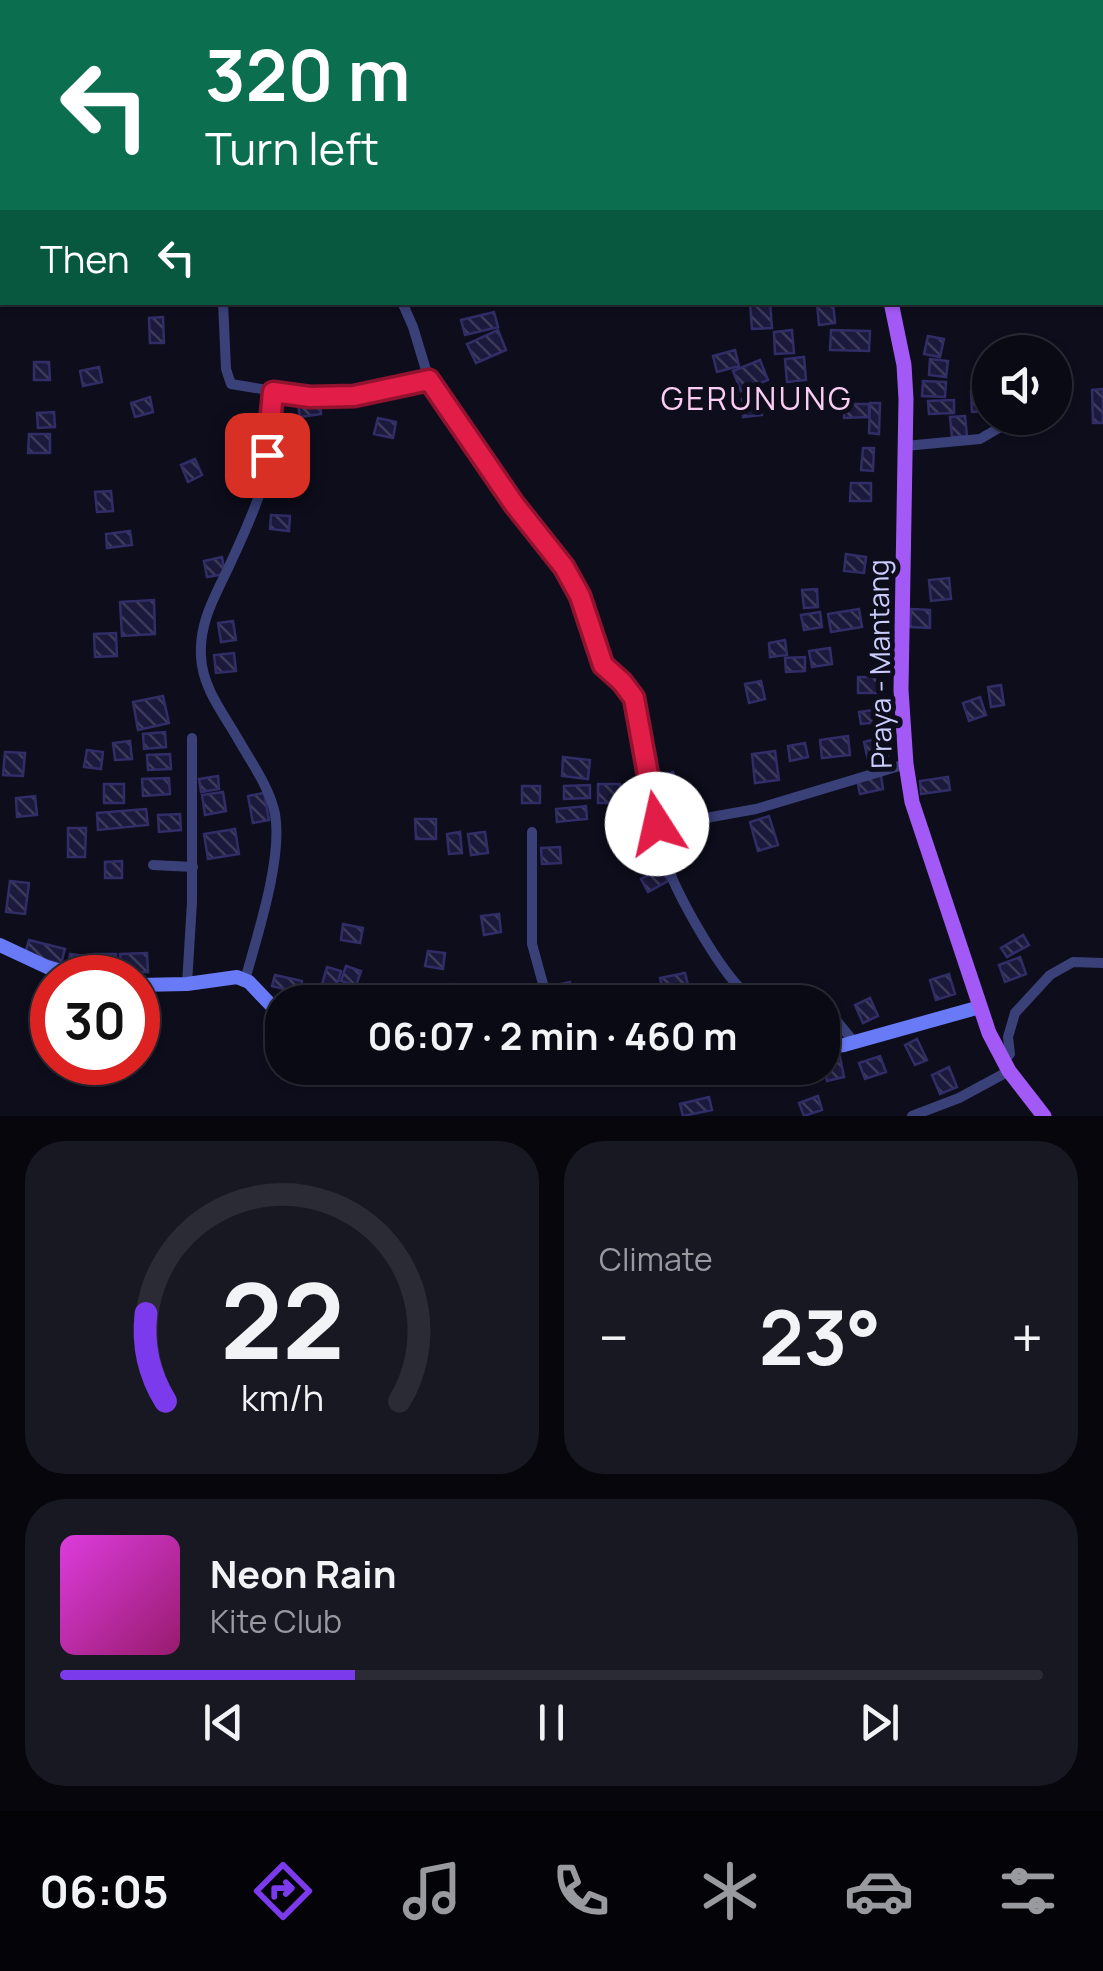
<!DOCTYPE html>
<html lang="en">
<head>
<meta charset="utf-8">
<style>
  body { margin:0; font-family:Manrope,sans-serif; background:#181822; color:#f1f3f6; height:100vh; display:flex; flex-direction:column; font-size:38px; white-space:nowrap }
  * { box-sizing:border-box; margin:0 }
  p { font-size:32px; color:#999aa0 }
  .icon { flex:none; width:55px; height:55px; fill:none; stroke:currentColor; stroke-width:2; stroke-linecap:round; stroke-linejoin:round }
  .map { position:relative; height:1116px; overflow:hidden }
  .side { display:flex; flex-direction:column; gap:25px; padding:25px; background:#06060c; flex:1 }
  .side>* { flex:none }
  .guide { position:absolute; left:0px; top:0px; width:1105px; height:305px; box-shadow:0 2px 8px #0004,0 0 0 2px #2a2b34; background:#0b6e4f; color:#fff; overflow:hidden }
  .fabs { position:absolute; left:972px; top:335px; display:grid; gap:20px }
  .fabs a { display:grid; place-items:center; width:100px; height:100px; border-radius:50%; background:#0a0a15; box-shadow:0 2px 8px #0004,0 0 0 2px #2a2b34; font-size:50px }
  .speed { position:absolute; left:30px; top:955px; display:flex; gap:20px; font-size:50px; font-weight:700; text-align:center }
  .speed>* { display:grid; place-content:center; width:130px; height:130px; border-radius:50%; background:#0a0a15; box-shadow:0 2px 8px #0004,0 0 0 2px #2a2b34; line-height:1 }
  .speed .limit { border:15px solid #d22; background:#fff; color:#111 }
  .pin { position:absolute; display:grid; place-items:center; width:85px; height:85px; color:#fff; margin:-42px; border-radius:20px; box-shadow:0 5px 15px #0006 }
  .me { position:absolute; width:110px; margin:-55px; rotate:350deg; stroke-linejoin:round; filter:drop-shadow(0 0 8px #0008) }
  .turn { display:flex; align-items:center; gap:35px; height:210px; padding:0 40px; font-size:45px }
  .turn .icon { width:130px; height:130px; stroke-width:2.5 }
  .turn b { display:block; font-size:70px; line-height:85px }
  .then { display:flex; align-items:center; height:95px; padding:0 40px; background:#0003; gap:20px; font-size:38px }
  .big { font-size:75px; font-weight:700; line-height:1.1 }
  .side .widget { flex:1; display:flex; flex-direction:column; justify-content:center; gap:15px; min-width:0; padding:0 35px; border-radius:40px; background:#181822 }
  .side .dial { align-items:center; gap:0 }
  .dial svg { height:260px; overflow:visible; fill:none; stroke:#2a2b34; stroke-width:7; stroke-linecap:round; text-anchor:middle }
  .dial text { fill:#f1f3f6; stroke:none }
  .song { display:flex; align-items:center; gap:30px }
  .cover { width:120px; height:120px; border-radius:15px; background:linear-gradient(135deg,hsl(300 70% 55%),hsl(320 70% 35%)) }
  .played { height:10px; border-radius:5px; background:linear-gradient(90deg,#7c3aed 30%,#2a2b34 30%) }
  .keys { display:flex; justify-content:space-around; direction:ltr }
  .heat { display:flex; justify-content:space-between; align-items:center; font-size:55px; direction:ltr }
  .side .tiles { flex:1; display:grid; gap:25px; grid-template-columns:1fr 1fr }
  .widget:last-child { grid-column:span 2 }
  .trip { position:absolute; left:265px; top:985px; width:575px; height:100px; border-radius:40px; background:#0a0a15; box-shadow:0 2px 8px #0004,0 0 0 2px #2a2b34; font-weight:700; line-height:100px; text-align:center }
  .tabs { display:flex; height:160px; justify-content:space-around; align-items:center; background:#040408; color:#999aa0 }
  .tabs .icon { width:70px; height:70px }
  .tabs .selected { color:#7c3aed }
  .tabs b { font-size:45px; color:#f1f3f6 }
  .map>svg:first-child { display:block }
</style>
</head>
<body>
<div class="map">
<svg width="1103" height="1116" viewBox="0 0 1103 1116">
  <defs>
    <pattern id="building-back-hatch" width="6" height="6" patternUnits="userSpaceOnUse" patternTransform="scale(2.5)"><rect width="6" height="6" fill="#1c1a3c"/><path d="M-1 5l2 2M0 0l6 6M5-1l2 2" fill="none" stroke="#3c3a59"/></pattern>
  </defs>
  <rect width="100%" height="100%" fill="#0d0d1c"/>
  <path fill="url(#building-back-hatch)" stroke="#302d67" stroke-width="2.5" d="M770,302L772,328L752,329L750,303Z
    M833,302L835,323L819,325L817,304Z
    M494,312L498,327L465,335L461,320Z
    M163,317L164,343H150L149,318Z
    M498,330L506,350L476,363L467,344Z
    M792,330L794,353L775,354L774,332Z
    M831,330L870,331L869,351L830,350Z
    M928,336L944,339L940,357L924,354Z
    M735,350L739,366L717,372L713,356Z
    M804,357L806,380L787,382L785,359Z
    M930,359L948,361L946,377L929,375Z
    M760,360L768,380L741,391L733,371Z
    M34,362H49L50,380H34Z
    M99,367L102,382L83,386L80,371Z
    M923,381L946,382L945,397L922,396Z
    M1103,389V423H1093L1092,390Z
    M986,390L987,411L972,412L971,391Z
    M150,397L153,412L135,417L131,403Z
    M761,397L762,415L743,417L742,399Z
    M319,400L321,414L300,417L298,403Z
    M954,400V413L929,414L928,401Z
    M870,403H880L879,434L869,433Z
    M844,404H869V417L844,418Z
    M54,412L55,427L38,428L37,413Z
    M965,416L967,436L952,437L950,417Z
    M378,418L396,422L393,438L374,434Z
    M29,434H50V453H28Z
    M863,448H874L873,471L861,470Z
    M195,459L202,475L188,482L181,465Z
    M851,483H871V501H850Z
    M111,491L113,511L97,512L95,492Z
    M271,515L290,516L289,531L270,529Z
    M130,531L132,545L107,548L106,534Z
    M846,554L866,557L864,573L844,571Z
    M222,557L225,574L207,577L204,561Z
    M873,573L886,574L884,601L871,600Z
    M949,578L951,599L931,601L929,580Z
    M817,589L818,607L804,608L802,590Z
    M154,600L155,634L122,636L120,602Z
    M859,609L862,627L831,632L828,614Z
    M911,609L930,610V628L910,627Z
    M820,612L822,627L804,630L801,615Z
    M233,621L236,640L221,642L218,623Z
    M116,633L117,656L95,657L94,634Z
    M785,640L787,655L770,657L769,643Z
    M830,648L832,664L812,667L809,651Z
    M234,653L236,671L216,673L214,655Z
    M805,657V671L786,672L785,658Z
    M858,677H881V693H858Z
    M761,681L765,699L749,703L745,684Z
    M1001,685L1004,705L991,707L988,687Z
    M163,696L169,723L138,730L133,702Z
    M980,697L986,715L969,721L963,703Z
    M880,709L882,722L861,724L859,712Z
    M165,732L166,747L144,749L143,734Z
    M848,736L850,755L822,758L820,740Z
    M884,737L888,756L868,761L864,742Z
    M130,741L132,759L115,760L113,743Z
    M805,743L808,757L790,761L788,746Z
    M87,750L103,752L101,769L84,767Z
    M775,751L779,780L755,783L752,754Z
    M5,752L25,753L23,776L3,775Z
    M170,754L171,769L148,770L147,755Z
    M563,757L590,760L588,779L562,776Z
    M673,772L677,785L660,790L656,777Z
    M881,775L883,789L860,794L857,780Z
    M218,776L219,789L201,792L199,779Z
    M948,777L950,790L921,794L920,781Z
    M169,778L170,794L143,796L142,779Z
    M104,784H124V803H104Z
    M598,784H620V803H598Z
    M590,785V798L564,799V786Z
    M522,786H540V803H522Z
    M223,792L226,811L205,815L202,795Z
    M264,793L269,820L253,823L248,796Z
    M35,796L37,815L17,817L16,798Z
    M586,806L587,819L557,822L556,809Z
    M146,809L148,825L98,830L97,813Z
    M180,814L181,830L159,832L158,815Z
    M769,816L778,845L758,851L750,822Z
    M415,819H436V839H416Z
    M68,828H86L85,857H68Z
    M235,829L239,854L208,859L204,834Z
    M630,831L632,849L616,851L614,833Z
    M460,832L462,853L449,854L447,834Z
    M485,832L488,853L471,855L468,834Z
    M560,847L561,863L542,864L541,848Z
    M122,861V878H105V862Z
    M661,868L668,881L648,892L641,879Z
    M10,881L29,883L25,914L6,912Z
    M499,914L501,932L484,935L481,916Z
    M343,924L363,928L360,943L341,940Z
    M1023,935L1029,945L1007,957L1001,948Z
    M29,940L65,949L61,964L25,954Z
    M428,951L445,953L443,969L425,966Z
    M147,953L148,972L121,973L120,954Z
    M70,954L93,957L91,972L68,969Z
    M95,954H116V972H95Z
    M1020,957L1026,974L1005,982L999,965Z
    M346,966L361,971L356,986L341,981Z
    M327,967L341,971L336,988L322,984Z
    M685,973L690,993L664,998L660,978Z
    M949,974L955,994L936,1000L930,980Z
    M275,975L302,981L300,993L272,986Z
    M570,982L574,1002H550L547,987Z
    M450,984L472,985L471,1000L449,998Z
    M870,998L878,1016L863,1023L855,1005Z
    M917,1039L927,1060L915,1065L905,1045Z
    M880,1056L886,1072L865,1079L859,1063Z
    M840,1057L844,1077L827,1081L823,1061Z
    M949,1067L957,1087L940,1094L932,1075Z
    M504,1068H526V1083L505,1084Z
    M818,1096L822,1110L804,1116L799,1103Z
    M709,1097L712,1110L683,1116L680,1104Z"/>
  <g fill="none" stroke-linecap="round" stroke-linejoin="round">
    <path stroke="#3a4179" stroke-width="10" d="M153,0L154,2
      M365,2V0
      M1017,2L1020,0
      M0,143L2,144
      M223,302L226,369L231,384L310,397L354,396L429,380
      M402,302L413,327L429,380L515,504L564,567L580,596L603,665L622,683L634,698L657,824
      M1055,395L1065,391
      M905,446L980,439L1016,418
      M669,822C668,834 664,849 666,861C671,885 726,983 747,993C771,1003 801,982 822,1002
      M622,827L706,818L756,809L906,764
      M532,832V944L548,1002
      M153,865L193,867
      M245,980C257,936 283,858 275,814C270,788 251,762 238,739C223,713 202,687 201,656C199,620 217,593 231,562C242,538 259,502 265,476C271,450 271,420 273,392
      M187,984L192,902V738
      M822,1003L854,1042
      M1003,1061L1010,1054L1008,1037L1015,1013L1050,975L1073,962L1103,963
      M912,1116L959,1098L1009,1071"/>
    <path stroke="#687af6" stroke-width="14" d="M0,945L47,967L83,978
      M138,985L187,984L237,977L249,982L270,1004L282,1012
      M822,1048L844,1045L980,1007"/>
    <path stroke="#a359f5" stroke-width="15" d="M835,0L836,2
      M891,302L904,365L906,399L901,690L906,764L912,802L989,1033L1009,1071L1044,1116"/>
  </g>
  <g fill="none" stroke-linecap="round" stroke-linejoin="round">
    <g stroke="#92132f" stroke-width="25">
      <path id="route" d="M267,455L273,392L310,397L354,396L429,380L514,504L564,567L580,596L603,665L622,682L634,698L657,824"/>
    </g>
    <use href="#route" stroke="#e11d48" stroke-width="18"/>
  </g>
  <g text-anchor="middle" stroke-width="10" stroke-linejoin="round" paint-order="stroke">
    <g font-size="28" fill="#cbcdfc" stroke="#0d0d1c">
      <text transform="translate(880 664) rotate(-91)" y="10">Praya - Mantang</text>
    </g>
    <g font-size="32" letter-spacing="2.5" fill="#fccdf2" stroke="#0d0d1c">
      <text x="757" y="410">GERUNUNG</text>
    </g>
  </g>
</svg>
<div class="fabs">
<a><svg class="icon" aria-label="sound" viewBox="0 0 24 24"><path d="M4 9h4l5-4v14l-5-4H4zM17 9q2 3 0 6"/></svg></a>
</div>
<div class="speed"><div class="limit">30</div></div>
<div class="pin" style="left:267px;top:455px;background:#d93025"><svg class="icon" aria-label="arrive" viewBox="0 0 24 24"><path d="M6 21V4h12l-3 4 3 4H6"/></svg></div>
<svg class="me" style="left:657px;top:824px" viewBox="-20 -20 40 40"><circle r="19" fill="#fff"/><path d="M0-13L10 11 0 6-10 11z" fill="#e11d48"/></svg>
<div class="trip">06:07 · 2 min · 460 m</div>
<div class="guide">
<div class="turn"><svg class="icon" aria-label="left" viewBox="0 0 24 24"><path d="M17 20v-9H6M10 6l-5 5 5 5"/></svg><div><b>320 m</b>Turn left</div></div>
<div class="then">Then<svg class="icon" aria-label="left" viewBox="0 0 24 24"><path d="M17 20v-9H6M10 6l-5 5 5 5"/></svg></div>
</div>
</div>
<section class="side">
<div class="tiles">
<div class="widget dial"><svg viewBox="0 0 100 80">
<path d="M14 69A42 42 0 1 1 86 69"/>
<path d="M14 69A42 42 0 0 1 8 42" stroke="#7c3aed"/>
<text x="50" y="56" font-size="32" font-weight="700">22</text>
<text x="50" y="72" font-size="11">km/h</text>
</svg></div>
<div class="widget"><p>Climate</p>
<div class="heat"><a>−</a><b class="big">23°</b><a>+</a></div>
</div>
<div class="widget">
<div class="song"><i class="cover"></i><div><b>Neon Rain</b><p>Kite Club</p></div></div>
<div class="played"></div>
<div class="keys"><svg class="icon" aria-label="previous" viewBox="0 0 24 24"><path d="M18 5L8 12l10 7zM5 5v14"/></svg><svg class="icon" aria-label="pause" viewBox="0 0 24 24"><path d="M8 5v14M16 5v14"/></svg><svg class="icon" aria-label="next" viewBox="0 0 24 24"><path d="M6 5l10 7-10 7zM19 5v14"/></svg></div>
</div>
</div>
</section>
<nav class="tabs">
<b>06:05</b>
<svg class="icon selected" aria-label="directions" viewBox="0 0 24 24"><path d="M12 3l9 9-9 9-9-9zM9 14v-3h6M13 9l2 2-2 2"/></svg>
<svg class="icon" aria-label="music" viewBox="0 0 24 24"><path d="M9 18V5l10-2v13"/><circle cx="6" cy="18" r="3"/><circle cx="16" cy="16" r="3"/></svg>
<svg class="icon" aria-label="phone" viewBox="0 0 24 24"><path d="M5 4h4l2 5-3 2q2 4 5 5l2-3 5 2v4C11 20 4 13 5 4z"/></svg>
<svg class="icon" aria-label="climate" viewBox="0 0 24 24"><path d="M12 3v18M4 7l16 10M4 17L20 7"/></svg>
<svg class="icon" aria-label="car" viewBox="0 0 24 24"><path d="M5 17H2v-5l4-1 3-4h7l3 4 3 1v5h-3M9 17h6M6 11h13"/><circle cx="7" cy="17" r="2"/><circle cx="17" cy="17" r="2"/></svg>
<svg class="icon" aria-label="filters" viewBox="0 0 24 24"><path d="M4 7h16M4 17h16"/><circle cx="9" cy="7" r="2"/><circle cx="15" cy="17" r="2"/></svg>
</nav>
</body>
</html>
